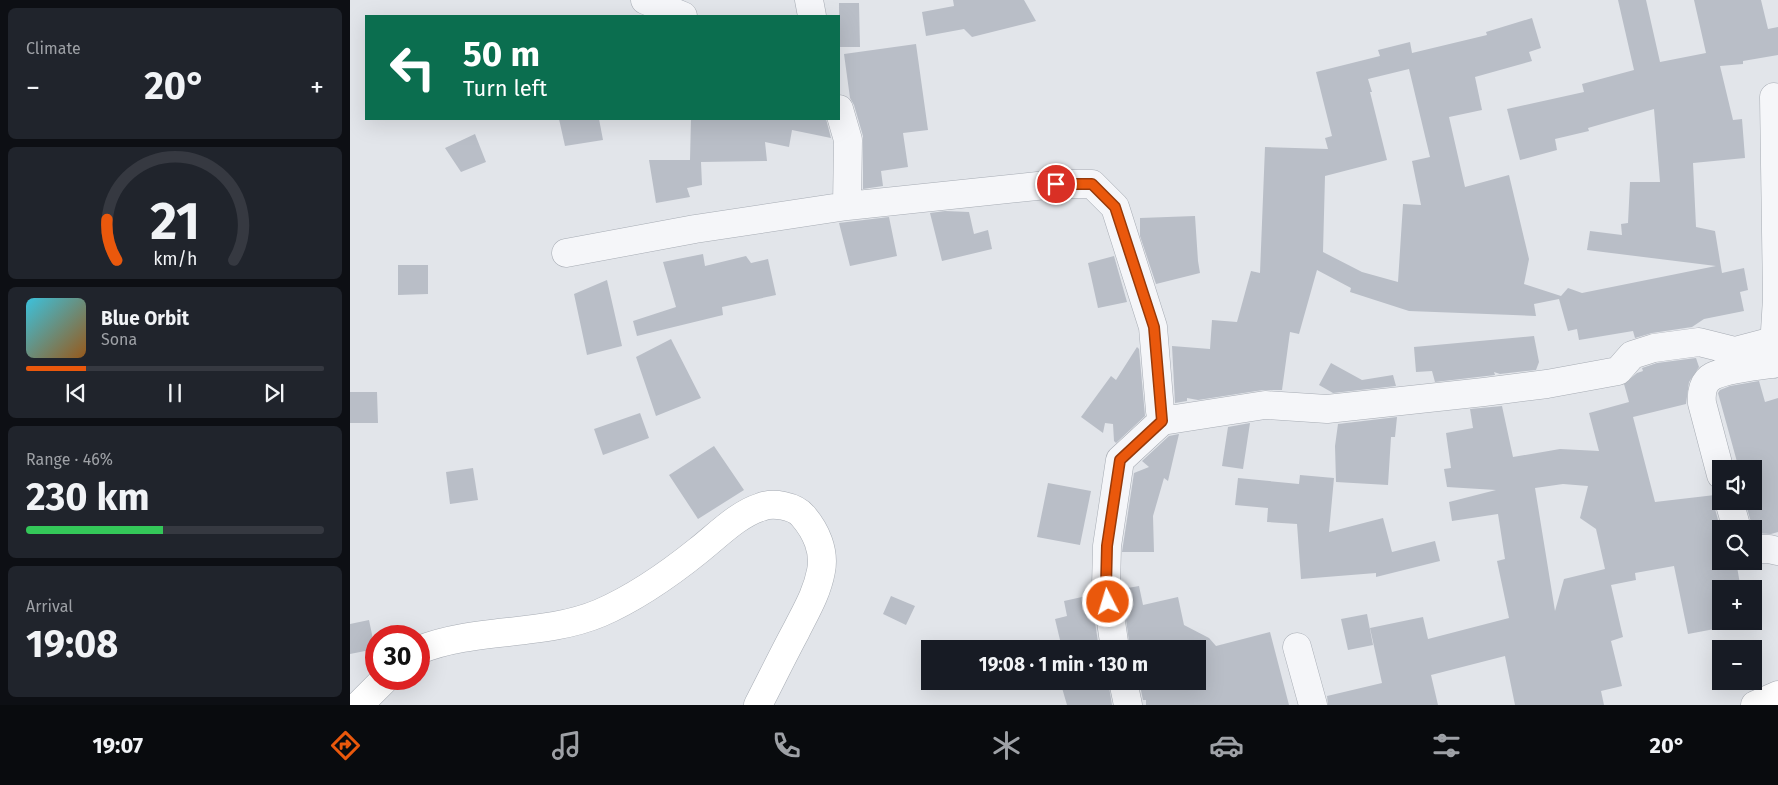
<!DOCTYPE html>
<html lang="en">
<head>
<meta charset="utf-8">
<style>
  body { margin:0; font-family:"Fira Sans",sans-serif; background:#20242c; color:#f1f3f6; height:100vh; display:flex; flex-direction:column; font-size:19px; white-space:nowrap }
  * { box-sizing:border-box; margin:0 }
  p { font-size:16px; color:#9ea1a6 }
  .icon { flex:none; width:28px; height:28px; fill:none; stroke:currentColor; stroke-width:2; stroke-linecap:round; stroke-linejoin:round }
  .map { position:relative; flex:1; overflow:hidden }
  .sheet { display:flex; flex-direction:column; gap:8px; padding:8px; background:#0d0f14; width:350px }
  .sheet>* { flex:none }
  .guide { position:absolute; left:15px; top:15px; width:475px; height:105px; border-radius:0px; box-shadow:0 5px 20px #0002; background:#0b6e4f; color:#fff; overflow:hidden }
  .tools { position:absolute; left:1362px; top:460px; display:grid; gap:10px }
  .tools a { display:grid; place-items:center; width:50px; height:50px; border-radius:0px; background:#171b24; box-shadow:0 5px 20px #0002; font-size:25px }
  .speed { position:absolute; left:15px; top:625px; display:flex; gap:10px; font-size:25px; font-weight:700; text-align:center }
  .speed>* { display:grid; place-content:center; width:65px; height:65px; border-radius:50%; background:#171b24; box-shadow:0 5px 20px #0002; line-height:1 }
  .speed .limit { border:8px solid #d22; background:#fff; color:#111 }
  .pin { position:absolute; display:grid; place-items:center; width:42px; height:42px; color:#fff; margin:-21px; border:2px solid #fff; border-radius:50%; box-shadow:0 1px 5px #0007 }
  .me { position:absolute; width:55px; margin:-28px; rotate:355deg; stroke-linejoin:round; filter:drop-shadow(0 0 4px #0008) }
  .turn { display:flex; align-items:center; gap:18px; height:105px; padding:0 15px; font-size:22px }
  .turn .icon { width:65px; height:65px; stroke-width:2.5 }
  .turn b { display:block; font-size:35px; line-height:42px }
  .big { font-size:38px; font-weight:700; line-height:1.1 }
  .sheet .widget { flex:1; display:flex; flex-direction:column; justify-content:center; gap:8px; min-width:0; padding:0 18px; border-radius:8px; background:#20242c }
  .sheet .dial { align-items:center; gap:0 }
  .dial svg { height:130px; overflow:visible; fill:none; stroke:#363941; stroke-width:7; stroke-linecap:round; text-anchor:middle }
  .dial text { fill:#f1f3f6; stroke:none }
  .song { display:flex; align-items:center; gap:15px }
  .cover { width:60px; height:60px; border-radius:8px; background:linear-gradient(135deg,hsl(190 70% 55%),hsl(30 70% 35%)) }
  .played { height:5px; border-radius:2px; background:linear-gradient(90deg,#ea580c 20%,#363941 20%) }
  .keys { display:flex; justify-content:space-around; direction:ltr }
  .heat { display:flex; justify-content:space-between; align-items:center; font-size:28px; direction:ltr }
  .charge { height:8px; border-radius:4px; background:linear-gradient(90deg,#34c759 46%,#363941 0) }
  .trip { position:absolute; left:571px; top:640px; width:285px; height:50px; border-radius:0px; background:#171b24; box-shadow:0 5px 20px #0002; font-weight:700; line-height:50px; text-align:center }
  .dock { display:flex; height:80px; justify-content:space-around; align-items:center; background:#090b0e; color:#9ea1a6 }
  .dock .icon { width:35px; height:35px }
  .dock .current { color:#ea580c }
  .dock b { font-size:22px; color:#f1f3f6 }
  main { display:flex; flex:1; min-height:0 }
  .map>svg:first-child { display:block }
</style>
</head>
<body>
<main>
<section class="sheet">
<div class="widget"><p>Climate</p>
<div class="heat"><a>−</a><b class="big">20°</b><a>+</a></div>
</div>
<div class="widget dial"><svg viewBox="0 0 100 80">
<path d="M14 69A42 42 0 1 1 86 69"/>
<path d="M14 69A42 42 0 0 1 8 44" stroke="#ea580c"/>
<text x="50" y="56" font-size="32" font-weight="700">21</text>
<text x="50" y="72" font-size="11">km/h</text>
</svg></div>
<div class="widget">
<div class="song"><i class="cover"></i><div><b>Blue Orbit</b><p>Sona</p></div></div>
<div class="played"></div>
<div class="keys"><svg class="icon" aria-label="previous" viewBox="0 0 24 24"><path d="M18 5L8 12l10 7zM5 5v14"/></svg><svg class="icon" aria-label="pause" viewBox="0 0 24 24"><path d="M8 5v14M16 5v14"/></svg><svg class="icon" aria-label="next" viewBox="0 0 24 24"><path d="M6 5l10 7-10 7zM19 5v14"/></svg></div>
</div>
<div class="widget"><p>Range · 46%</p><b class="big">230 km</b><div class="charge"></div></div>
<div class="widget"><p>Arrival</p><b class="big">19:08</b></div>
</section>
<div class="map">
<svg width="1428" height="705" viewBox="0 0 1428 705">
  <rect width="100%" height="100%" fill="#e2e5ea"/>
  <path fill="#b9bec7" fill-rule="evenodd" d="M603,0H674L686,21L622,37L614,29L576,36L572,12L604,6Z
    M1268,0H1296L1310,62L1356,53L1344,0H1411L1418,29L1428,27V55L1393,61V64L1370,66L1383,120L1392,119L1395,158L1343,163L1346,227L1365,231L1372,273L1394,268L1398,290L1390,292L1394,311L1354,319L1342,327L1302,333L1285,338L1283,331L1229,340L1227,329L1218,331L1209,299L1184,304L1186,316L1059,311L1000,292L1001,288L967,270L949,334L940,332L932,390H913L848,400L837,398V401L825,403L822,346L860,349L862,320L887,322L901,271L910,273L915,147L978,149L975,138L982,136L966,72L1030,56L1028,50L1060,42L1062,53L1137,35L1136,32L1182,18L1191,48L1179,52L1182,61L1125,77L1132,110L1099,117L1115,187L1159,175L1179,259L1174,284L1211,296L1218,288L1232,293L1366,266L1237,250L1240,231L1272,235L1271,224L1278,223L1280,182H1310L1304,109L1238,128L1239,131L1205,139L1207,150L1170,160L1157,109L1234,92L1232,84L1284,70ZM1059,69L1080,157L1062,161L1071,205L1053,204L1048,282L1012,272L973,252L975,176L1037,160L1020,92H1022L1018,79Z
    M489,3H509L510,47H489Z
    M566,44L578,130L553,133L558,167L531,171L533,186L513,189V136L504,105L500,98L494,54Z
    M209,119H249L253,140L215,146Z
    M341,119H476L481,138L442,130L439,147L415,142L417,161L351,162L352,185L337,188L340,197L306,203L299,160H340Z
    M125,134L136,162L111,172L95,148Z
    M595,211L619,212L624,234L638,230L642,249L592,261L580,213Z
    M845,216L848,261L850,273L806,284L790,236V218Z
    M539,217L547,256L500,266L489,223Z
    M353,254L355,266L396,256L401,263L418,259L426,295L372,307L373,315L287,336L283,321L326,307L313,262Z
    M764,256L777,302L748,308L738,263Z
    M48,265H78V294L48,295Z
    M257,280L272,346L237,355L224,294Z
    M1184,336L1189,362L1186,370L1150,374L1144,372L1145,375L1085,382L1082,371L1066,372L1064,347Z
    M321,339L351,398L306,416L286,357Z
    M787,347L789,349L795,416L766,443L764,441L763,424L755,423L753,433L731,417L761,376L766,380Z
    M1346,358L1349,367L1339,382L1336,404L1283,417L1305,502L1365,495L1364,505L1371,531V561H1386L1390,584L1384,585L1385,589H1371V621H1390L1391,624L1338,634L1324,566L1285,573L1286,580L1261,585L1273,637L1261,641L1272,686L1251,691L1254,705H1165L1155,656L1081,675L1088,705H978L977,696L1032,683L1020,628L1073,617L1078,639L1159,618L1147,561L1155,559L1148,514L1102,521L1099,502L1146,490L1097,487L1094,469L1101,468L1096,433L1123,428L1120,409L1152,406L1163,457L1210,449L1249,451L1239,413L1279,402L1274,384L1287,373L1293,371L1292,368L1307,363ZM1213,484L1238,486L1230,518L1246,529L1255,569L1214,579L1205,611L1185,488Z
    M981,363L1012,380L1043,375L1046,386L983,393L969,385Z
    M1409,381L1415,402L1428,398V532L1421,534L1404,533L1395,501H1404V469H1389L1368,393L1370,390L1380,386Z
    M0,392H27L28,423H0Z
    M290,413L299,438L253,455L244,429Z
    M1047,417L1045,437H1041L1038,485L986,482L985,446L988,424Z
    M900,423L893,469L872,466L878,427Z
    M829,434L818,481L814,478L803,516L804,552H772L784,473L799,467L792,461L819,436Z
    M364,446L394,490L348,519L319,475Z
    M123,468L128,500L100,504L96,472Z
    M950,475L984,478L979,532L1033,518L1042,552L1085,541L1090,561L1026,577V573L951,579L947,524L917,522L918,508L885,505L888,478L949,484Z
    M698,483L741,491L730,545L687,537Z
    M789,586L793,605L828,597L834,625L859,638L866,646L920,632L939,705H796V700H793L789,681H848V649H780L772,589Z
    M741,595L749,649H701L699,643L710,640L705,619L717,616L714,601Z
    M541,596L565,606L556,625L533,614Z
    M1017,614L1023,645L998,650L991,619Z
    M19,620L25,649L0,654V624Z
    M710,681H758L762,705H717Z"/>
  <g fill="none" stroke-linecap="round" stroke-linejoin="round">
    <g stroke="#a7acb4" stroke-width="29">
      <path id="street" d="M295,0L333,16
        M459,0L462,16
        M489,109L498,140L497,206L706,184H742L765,207L803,327L810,411L812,421L770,460L757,546L756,587L765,649
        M216,253L345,229L497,206
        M1423,364L1427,298L1424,97
        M812,421L915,405L977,409L1134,392L1197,384L1268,371L1282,355L1304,348L1349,342L1385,351L1423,341
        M1371,475L1352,403C1351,393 1353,381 1363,376C1376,369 1413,365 1428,363
        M1379,501L1387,529
        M1404,549H1419L1428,551
        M947,647L963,705
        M773,681L778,705"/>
    </g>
    <g stroke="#a7acb4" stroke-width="29">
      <path id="secondary" d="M69,650C126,627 193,637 250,613C287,597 318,575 349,550C368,535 388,514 411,507C423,502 445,506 453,516C466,531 475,551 471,571C467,593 456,611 446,631C433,655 421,680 408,705
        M9,705L35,679
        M1405,705L1428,695"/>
    </g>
    <use href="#street" stroke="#f5f6f9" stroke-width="28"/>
    <use href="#secondary" stroke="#fff" stroke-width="28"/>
  </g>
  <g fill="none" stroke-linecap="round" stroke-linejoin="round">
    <g stroke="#983908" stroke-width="12">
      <path id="route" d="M706,184H742L765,207L804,327L812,421L770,460L757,546L756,587L758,602"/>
    </g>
    <use href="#route" stroke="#ea580c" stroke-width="9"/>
  </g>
</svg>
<div class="tools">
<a><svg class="icon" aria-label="sound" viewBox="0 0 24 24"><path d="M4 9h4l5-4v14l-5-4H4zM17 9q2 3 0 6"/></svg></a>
<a><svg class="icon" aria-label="search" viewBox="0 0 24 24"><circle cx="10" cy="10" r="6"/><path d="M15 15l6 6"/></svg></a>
<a>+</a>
<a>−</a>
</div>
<div class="speed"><div class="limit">30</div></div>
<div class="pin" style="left:706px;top:184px;background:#d93025"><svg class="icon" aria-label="arrive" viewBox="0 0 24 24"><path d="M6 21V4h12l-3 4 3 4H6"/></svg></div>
<svg class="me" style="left:758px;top:602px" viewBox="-20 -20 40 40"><circle r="17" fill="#ea580c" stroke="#fff" stroke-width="3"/><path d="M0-11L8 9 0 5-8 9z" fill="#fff"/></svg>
<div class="trip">19:08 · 1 min · 130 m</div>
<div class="guide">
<div class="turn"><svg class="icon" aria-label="left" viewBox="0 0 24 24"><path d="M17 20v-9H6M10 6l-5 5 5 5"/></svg><div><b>50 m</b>Turn left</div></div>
</div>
</div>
</main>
<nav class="dock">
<b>19:07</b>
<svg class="icon current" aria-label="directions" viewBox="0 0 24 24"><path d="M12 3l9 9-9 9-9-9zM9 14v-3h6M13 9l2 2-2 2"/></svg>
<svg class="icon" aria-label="music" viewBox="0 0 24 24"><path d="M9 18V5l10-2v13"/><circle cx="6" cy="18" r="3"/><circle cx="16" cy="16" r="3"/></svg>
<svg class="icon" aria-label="phone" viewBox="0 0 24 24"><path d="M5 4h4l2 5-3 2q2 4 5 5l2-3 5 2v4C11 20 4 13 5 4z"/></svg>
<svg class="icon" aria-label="climate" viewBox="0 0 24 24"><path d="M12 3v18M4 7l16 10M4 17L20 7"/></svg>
<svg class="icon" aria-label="car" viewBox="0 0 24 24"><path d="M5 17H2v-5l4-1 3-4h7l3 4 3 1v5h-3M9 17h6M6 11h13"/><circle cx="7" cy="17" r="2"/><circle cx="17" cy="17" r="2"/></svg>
<svg class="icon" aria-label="filters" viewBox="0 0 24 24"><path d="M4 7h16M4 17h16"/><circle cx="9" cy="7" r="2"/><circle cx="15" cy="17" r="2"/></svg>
<b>20°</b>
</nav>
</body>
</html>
